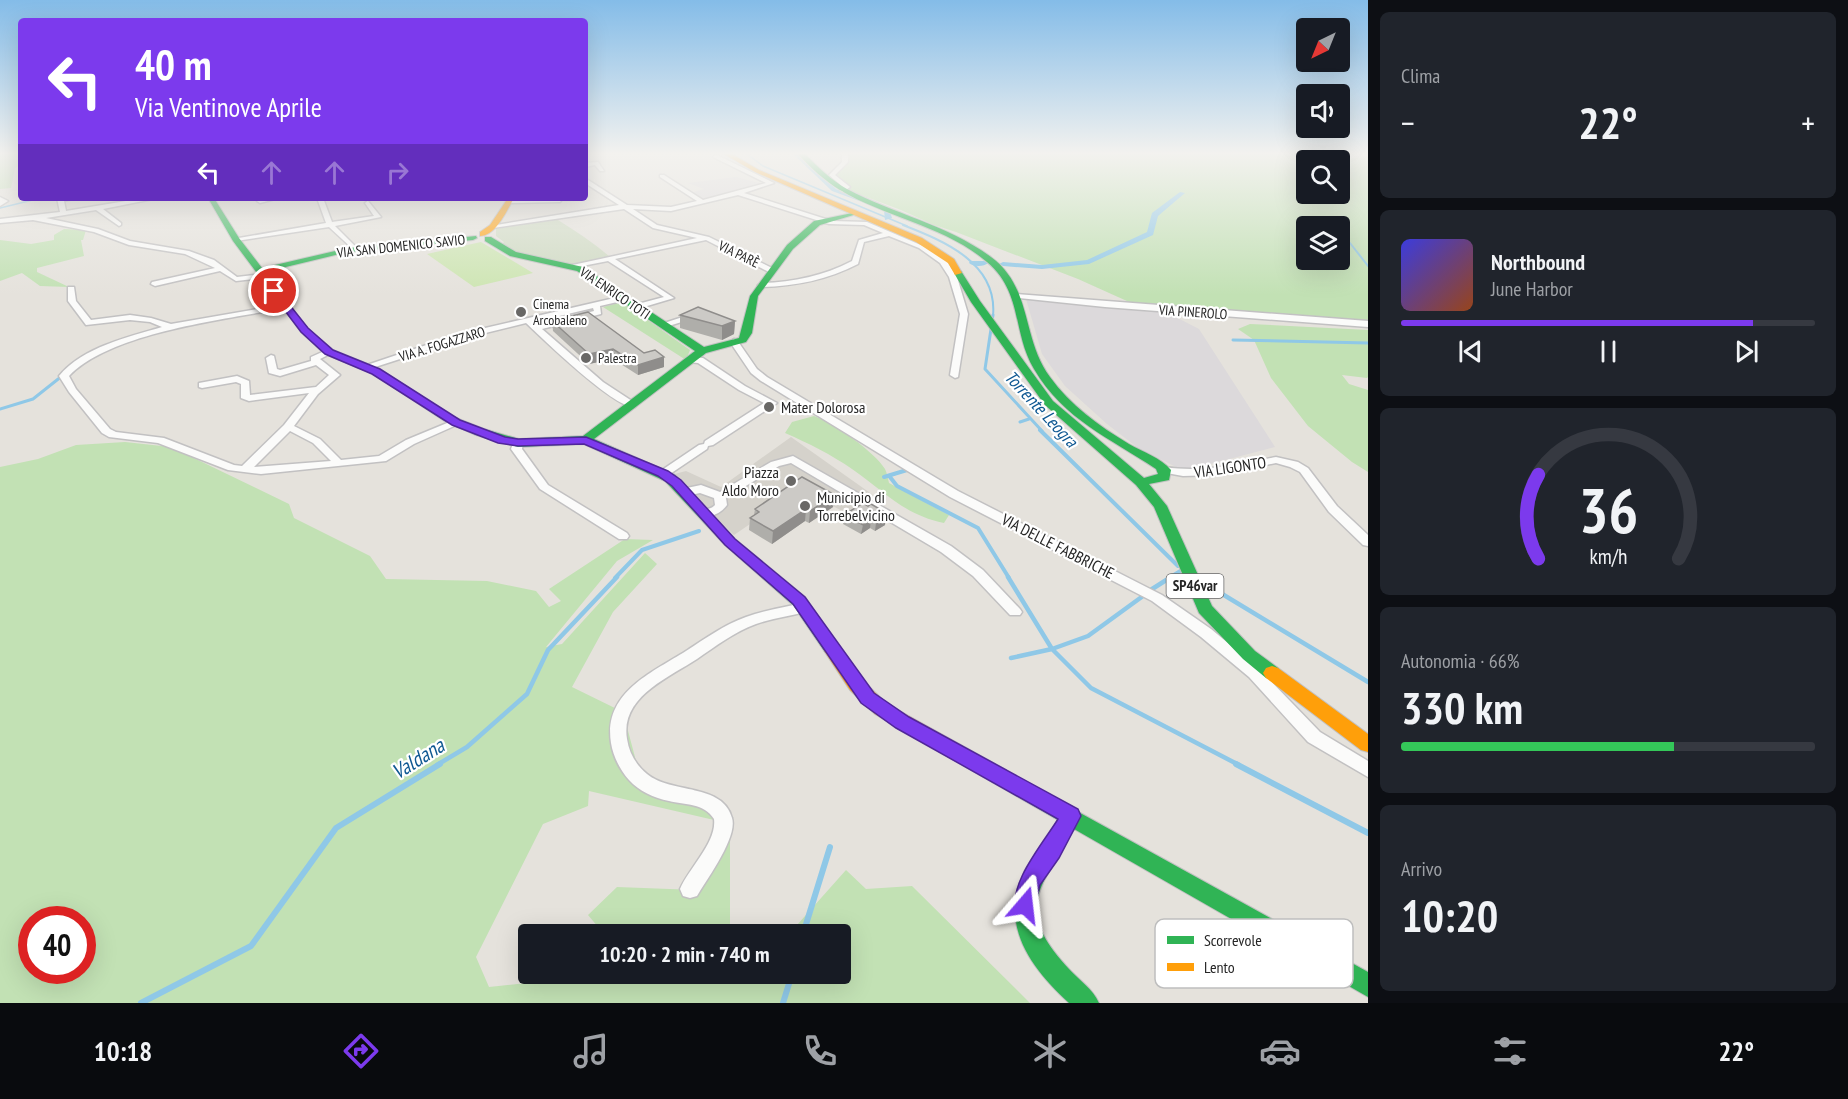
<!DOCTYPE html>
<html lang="it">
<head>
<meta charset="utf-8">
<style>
  body { margin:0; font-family:"PT Sans Narrow",sans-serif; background:#20242c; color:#f1f3f6; height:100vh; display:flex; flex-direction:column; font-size:22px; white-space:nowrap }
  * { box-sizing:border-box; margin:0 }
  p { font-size:20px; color:#9ea1a6 }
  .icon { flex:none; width:33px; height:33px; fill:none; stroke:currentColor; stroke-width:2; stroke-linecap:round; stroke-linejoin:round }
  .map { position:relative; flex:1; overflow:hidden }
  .sheet { display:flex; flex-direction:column; gap:12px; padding:12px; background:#0d0f14; width:480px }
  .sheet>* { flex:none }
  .top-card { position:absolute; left:18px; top:18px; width:570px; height:183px; border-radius:6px; box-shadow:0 6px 24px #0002; background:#7c3aed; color:#fff; overflow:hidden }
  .needle { width:39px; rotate:223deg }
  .controls { position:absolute; left:1296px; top:18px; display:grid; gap:12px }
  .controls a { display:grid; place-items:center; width:54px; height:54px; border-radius:6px; background:#171b24; box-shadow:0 6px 24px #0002; font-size:30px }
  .speed { position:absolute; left:18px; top:906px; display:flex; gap:12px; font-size:30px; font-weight:700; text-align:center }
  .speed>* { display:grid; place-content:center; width:78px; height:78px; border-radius:50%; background:#171b24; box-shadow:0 6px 24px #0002; line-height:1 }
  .speed .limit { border:9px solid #d22; background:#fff; color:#111 }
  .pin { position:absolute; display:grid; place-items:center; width:51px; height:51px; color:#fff; margin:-26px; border:3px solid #fff; border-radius:50%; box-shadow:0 2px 6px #0007 }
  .me { position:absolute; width:66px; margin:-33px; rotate:17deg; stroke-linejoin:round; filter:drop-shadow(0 0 4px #0008) }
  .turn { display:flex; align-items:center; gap:21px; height:126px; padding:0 18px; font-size:27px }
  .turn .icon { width:78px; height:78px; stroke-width:2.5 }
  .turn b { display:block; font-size:42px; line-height:51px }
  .lanes { display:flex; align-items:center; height:57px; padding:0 18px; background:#0003; justify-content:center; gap:30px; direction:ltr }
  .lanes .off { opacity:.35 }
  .big { font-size:45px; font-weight:700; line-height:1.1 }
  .sheet .widget { flex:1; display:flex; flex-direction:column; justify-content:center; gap:9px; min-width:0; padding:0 21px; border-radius:9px; background:#20242c }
  .sheet .dial { align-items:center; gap:0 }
  .dial svg { height:156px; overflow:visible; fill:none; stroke:#363941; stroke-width:7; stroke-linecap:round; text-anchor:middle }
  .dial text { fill:#f1f3f6; stroke:none }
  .song { display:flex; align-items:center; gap:18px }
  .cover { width:72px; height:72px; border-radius:9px; background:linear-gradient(135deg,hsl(240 70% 55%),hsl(20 70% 35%)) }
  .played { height:6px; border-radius:3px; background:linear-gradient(90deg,#7c3aed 85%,#363941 85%) }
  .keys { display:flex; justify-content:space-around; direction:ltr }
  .heat { display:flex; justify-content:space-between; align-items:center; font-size:33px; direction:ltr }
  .charge { height:9px; border-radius:4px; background:linear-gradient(90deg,#34c759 66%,#363941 0) }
  .trip { position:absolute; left:518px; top:924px; width:333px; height:60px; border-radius:6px; background:#171b24; box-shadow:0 6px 24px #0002; font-weight:700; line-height:60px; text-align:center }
  .menu { display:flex; height:96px; justify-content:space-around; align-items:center; background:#090b0e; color:#9ea1a6 }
  .menu .icon { width:42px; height:42px }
  .menu .current { color:#7c3aed }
  .menu b { font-size:27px; color:#f1f3f6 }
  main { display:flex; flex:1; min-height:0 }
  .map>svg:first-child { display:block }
</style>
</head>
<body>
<main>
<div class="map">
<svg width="1368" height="1003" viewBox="0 0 1368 1003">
  <rect width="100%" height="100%" fill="#e5e2dc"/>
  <path fill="#dcd9db" d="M736,177L763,184L702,199L690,193L704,189L688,183Z
    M1026,299L1166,312L1199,329L1275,447L1184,471L1138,448L1107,424L1065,386L1042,354Z"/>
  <path fill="#c2e1b4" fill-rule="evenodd" d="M0,154H21V165L15,168L11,188L0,189Z
    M846,154H1296L1300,158L1311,160H1306V194H1340V160H1326L1368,157V323L1138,306L1078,279L956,232L934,225L901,210L840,187L845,183L833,174L849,161ZM1306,226H1340V260H1306Z
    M64,229L86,230L83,240H81L84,256L37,268V272L69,287L40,286L22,273L0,281V240L31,244L54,240V235Z
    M622,302L690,350L686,360L603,307Z
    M1250,324L1368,330V377L1367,378L1342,375L1349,384L1368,390V472L1352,462L1308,426L1271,378L1254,340L1238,329Z
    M814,416C832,422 875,452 885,469C887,473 888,479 889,483L949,515L944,523C904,515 884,491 852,469C832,455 808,443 785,433L792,422Z
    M125,442L171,447L289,504L294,518L370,556L386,579L487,581L536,591L549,607L561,601L549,589L625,539L653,540L617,561L546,647L562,644L645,553L657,564L613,612L572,687L623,712L640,776L727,823L589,791L588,806L543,824L476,957L489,987L585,977L587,974H840V934H789L846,870L866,889L912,886L1030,1003H0V467L38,459L76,445ZM32,920H82V970H32Z
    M730,837V934H604L588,915L617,887L696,890Z"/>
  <path fill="#cfdac3" d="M555,218C575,231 593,242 610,257C599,259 588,263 577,264C556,265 520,256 502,244L504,242L496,236V229Z"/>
  <path fill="#cde5b2" d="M481,242L533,273L474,287L427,254Z"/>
  <path fill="#d5d2cb" d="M791,437L873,495L846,513L801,489L734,535L671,475L686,471L721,487Z"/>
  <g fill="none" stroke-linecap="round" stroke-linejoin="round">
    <path stroke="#8fc8e7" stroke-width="1.5" d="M747,154L763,166L907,226
      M0,208L41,198"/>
    <path stroke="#8fc8e7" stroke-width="2" d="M903,225C944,241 998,263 993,316
      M1350,243L1368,266"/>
    <path stroke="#8fc8e7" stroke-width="3" d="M992,321L993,315
      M991,329L985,369L1042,431
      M1233,340L1368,343
      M0,409L33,399L62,376
      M1020,422L1029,419"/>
    <path stroke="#8fc8e7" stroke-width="4" d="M1040,430L1178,566
      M884,477L907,470
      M890,477L897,486L978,528L1009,578
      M615,578L642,550L699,531
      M1169,578L1182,570"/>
    <path stroke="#8fc8e7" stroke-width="4.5" d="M1008,577L1052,649L1091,688L1239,765
      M1199,580L1368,682
      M1149,591L1171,577
      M1011,658L1052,649L1088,636L1143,596
      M437,765L467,747L527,694L548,650L617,577"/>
    <path stroke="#8fc8e7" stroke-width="6" d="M1236,764L1368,833
      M803,934L830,847
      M141,1003L251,946L336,828L440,764
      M783,1003L792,974"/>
    <path fill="#8fc8e7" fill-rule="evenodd" d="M793,154H800L836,189L889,208L892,218L885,220L884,210L832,191Z
      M1180,192L1185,193L1158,216L1153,235L1089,264L1042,269L1003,266L999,264L1003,262L1042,265L1087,260L1147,232L1152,213Z
      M970,261H984L988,263C984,267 973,267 969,263Z"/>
    <g stroke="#c2c1c2" stroke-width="3">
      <path id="street" d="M715,154L774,183L744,193L832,221L867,222L923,246L946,260L957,277L968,314L958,377L955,378L950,375L960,314L949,277L940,263L919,248L889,236L864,242L858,264C827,280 796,286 762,287L758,285L762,283C794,282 823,276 852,261L859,240L883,233L864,225L829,224L738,195L671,211L633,209L657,225L709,237L776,270L769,272L706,240L615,259L674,298L637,309H634V305L664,297L608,261L572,268L568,266L697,238L653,228L624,209L493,228L490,226L619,205L585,183V178L627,205L671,207L697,201L660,177V175H664L703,200L766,183L713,157Z
        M842,154H848V162L835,175L850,187L843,192L840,190L843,187L829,175L842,162Z
        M598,162L604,171H600L595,165L585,167V163Z
        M0,197L8,201L0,206Z
        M57,198H77L64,201L66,211L144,198H158L103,209L121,223V225L119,226L96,210L46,218L98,229L130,241L189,251L214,260L237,277L263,274L267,276L263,278L236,281L220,271L155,286L151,284L152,282L215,268L185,254L129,245L94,232L33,220L0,223V219L60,212Z
        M266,198H279L260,203L257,201Z
        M317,198H323L332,222L374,216L365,203L368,201L381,217L335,226L358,249L355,251L329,227L236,241L233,239L326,223Z
        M563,198L560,202L510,203L507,201L510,199Z
        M68,287H74L76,301L91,320L130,315L151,318L171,324L286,304L290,306L286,308C227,319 111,332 69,376L76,389L110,429L116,432L164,438L234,465L242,466L284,425L309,393L249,401L241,398V384L236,382L202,388L199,387V383L237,376L249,381L250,395L316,387L329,375L316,365L280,376L269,373L266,358L271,355L274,356L277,369L280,370L311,361V357L329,349L334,352L320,359L340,375L318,394L294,426L320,439L341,460L379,456L406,440L452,421H460L461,423L414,444L386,461L261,474L228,470L158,443L109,437L102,433L69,392L59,376C83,347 128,337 162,327L150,322L130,320L86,325L68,301ZM290,431L313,443L331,461L254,467Z
        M1016,294L1368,321V327L1105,307L1019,298H1016Z
        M623,296L627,298L626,300L600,306L601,314L542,329L603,382L635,403V407C616,410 543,339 526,323L465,338L369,369H363L361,367L459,334ZM593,308L594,311L537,325L534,322Z
        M695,313H698V317L662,328L658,325Z
        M734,339L737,340L757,369L767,377L958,491L1162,595L1211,629L1259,669L1320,732L1368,761V777L1308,742L1249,677L1201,637L1152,601L950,497L761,381L751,373L730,342Z
        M691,357L703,358L745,386L777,403L713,445L708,446L707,449L667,476H659L657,474L659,472L699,445L704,444L705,441L764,403L739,390L698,363L688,362L686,360Z
        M518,440L523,443L522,449L548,485L627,533L629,536L627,539H619L540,489L511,449L514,441Z
        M793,456L951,546L983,570L1020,609L1022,612L1020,615H1010L973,576L941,552L791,463L779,466L726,498L727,505C721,513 715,515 705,518L699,514C703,508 711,510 715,505L714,498L700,493L686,496L680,492L682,489L701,485L720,492L771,462Z
        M1276,457L1298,462L1308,468L1337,506L1368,535V546L1363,545L1329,512L1300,472L1290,467L1276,463L1218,475L1183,476L1161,472L1159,470L1165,467C1203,473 1239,464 1276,457Z
        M804,603L809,605L811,608L809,611C791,616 773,618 756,624C734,632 716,646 697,659C668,678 620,697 627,739C629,753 636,765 647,774C671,794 723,783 732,818C738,837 707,879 697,896L690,898L683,896L680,889C689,868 717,842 714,819C704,803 685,805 669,801C654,798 639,791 629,780C620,770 613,756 611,743C603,693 651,673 686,651C706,638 724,625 746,617C765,610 785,607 804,603Z"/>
    </g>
    <g stroke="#c2c1c2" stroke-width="2">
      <path id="fast" d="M798,154H805C818,167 831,180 847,189C894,214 948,225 991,257C1033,288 1021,338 1050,377C1070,405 1099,426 1129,444C1143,452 1161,458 1171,470L1169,480L1149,484L1167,506L1212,606L1255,651L1278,668L1281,673L1278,678L1272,680L1266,678L1243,659L1199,613L1154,507L1136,485L1045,405L971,302L954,273L961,271L980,301L1053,401L1144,478L1158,474L1156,469C1110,438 1064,420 1034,369C1012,332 1023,292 987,262C945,226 887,218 840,190C825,181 811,168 798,154Z
        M208,198H214L239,238L262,268L348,248L476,236L477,238L473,240L348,252L265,272L307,328L333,350L380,369L451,416L484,429L519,439L583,436L695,351L577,271L510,256L485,241V237H491L516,252L583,267L704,347L739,338L750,296L787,245L814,221L857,212V214L820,225L793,249L758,296L752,333L746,342L706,353L594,439L675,475L735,539L805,597L837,644L839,648L837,652L831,654L825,652L793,605L725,545L665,481L584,444L518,447L476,435L443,420L372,373L325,354L301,332L233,241Z
        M999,768L1368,972V997L1074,829C1041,888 1012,908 1069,969C1079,980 1093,989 1099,1003H1069C1030,967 998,924 1025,870C1029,862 1036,855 1041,848C1047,839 1052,829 1058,820L992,782L989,776L992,770Z"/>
    </g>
    <g stroke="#c2c1c2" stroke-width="2">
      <path id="slow" d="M724,154H732L759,170L922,238L954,259L962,273L955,275L948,263L916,242L755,172Z
        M508,198H514C507,210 496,236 480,236V232L490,225Z
        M831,642L837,644L862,680L887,704L1006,770L1009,776L1006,782L999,784L992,782L875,714L850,690L825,652L823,648L825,644Z
        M1272,666L1278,668L1368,734V752L1361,750L1266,678L1263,673L1266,668Z"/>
    </g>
    <use href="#street" fill="#fbfbfa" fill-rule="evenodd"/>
    <use href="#fast" fill="#30b455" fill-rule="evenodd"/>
    <use href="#slow" fill="#ff9f0a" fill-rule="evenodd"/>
  </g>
  <path fill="#afaeaa" d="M680,315L735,321L734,334L722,340L680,328Z
    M552,321L644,353L664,357V367L638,375L613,359L589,364L553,331Z
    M868,506L883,511L882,514L885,525L875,531L870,528L861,534L843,524L844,515Z
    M833,507L809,523L805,521L772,544L749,530L750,518L754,515L755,509Z"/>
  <path fill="#8f8d8b" d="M735,321L734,334L722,340V326Z
    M613,349V359L589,364V354Z
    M664,357V367L638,375V365Z
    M835,495L833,507L809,523L810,511Z
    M806,509L805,521L772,544L773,531Z
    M886,516L885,525L875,531L876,523Z
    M871,520L870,528L861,534L863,525Z"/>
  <path fill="#cccac6" stroke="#8f8d8b" stroke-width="1.5" d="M698,307L735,321L722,326L680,315Z
    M588,312L644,353L655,350L664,357L638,365L613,349L589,354L552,321Z
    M802,477L835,495L810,511L806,509L773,531L750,518L759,512L755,509Z
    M863,503L868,506L871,504L883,511L880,513L886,516L876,523L871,520L863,525L844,515Z"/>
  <linearGradient id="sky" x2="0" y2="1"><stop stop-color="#84bce8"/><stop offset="0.52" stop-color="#f3f2ef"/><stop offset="1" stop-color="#f3f2ef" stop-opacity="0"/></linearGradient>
  <rect width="1368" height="295" fill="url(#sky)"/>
  <path fill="#7c3aed" stroke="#51269a" stroke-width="1.5" d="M271,289H277L308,328L333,350L380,369L460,420L505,437L518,439L586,437L668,471L681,480L735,539L805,597L874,693L909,717L1078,809L1081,816L1059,858L1040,885L1033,913L1025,916L1017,913C1006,886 1044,842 1058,819L896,728L861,703L793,604L725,545L672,486L658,476L584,444L518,446L498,443L452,425L372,374L325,354L301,332L270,291Z"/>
  <g fill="#696866" stroke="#fff" stroke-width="2">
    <circle cx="521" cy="312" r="6"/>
    <circle cx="586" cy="358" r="6"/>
    <circle cx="769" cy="407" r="6"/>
    <circle cx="791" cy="481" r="6"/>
    <circle cx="805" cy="506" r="6"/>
  </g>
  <g text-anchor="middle" stroke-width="4.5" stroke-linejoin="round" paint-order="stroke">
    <g font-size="14" fill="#262626" stroke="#fff">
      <text transform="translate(401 246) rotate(-6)" y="5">VIA SAN DOMENICO SAVIO</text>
      <text transform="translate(739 254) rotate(26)" y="5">VIA PARÈ</text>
      <text transform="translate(615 293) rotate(34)" y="5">VIA ENRICO TOTI</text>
      <text transform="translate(1193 312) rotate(4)" y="5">VIA PINEROLO</text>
      <text transform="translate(442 344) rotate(-17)" y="5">VIA A. FOGAZZARO</text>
    </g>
    <g font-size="14" fill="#262626" stroke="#fff" text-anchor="start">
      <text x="533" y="309">Cinema<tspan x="533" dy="16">Arcobaleno</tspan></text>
      <text x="598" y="363">Palestra</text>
    </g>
    <rect fill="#fff" stroke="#676767" stroke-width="1.5" x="1166.5" y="574" width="57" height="24" rx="4.5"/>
    <g font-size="15" font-weight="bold" fill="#262626">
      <text x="1195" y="591">SP46var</text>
    </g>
    <g font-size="16" fill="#262626" stroke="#fff" text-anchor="start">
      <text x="781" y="413">Mater Dolorosa</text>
      <text x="779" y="478" text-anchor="end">Piazza<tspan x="779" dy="18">Aldo Moro</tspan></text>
      <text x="817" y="503">Municipio di<tspan x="817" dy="18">Torrebelvicino</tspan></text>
    </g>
    <g font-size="16" fill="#262626" stroke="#fff">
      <text transform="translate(1230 467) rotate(-8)" y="6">VIA LIGONTO</text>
      <text transform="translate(1058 546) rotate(27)" y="6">VIA DELLE FABBRICHE</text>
    </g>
    <g font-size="18" font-style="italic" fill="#0f5892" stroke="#fff">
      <text transform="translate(1041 409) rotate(47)" y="6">Torrente Leogra</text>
    </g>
    <g font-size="21" font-style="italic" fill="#0f5892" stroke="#fff">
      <text transform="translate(418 759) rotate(-32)" y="7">Valdana</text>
    </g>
  </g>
  <rect x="1155" y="919" width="198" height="69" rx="9" fill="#fff" stroke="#bebebe" stroke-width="1.5"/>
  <rect x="1167" y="936" width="27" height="8" fill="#30b455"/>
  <rect x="1167" y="963" width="27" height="8" fill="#ff9f0a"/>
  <g font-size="16" fill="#262626">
    <text x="1204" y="946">Scorrevole</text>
    <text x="1204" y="973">Lento</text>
  </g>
</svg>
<div class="controls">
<a><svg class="needle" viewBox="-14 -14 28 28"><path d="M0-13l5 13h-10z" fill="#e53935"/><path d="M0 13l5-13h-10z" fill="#9ea1a6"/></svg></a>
<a><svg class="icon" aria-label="sound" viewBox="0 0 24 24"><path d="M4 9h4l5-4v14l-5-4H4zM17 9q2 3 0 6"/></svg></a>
<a><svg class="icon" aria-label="search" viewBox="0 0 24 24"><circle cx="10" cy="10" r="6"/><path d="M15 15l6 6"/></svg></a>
<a><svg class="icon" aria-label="layers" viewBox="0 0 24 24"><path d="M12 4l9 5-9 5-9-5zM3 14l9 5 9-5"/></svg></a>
</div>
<div class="speed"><div class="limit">40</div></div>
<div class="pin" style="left:274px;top:291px;background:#d93025"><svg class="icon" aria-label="arrive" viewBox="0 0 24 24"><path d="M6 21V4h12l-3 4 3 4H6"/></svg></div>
<svg class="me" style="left:1025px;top:905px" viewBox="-20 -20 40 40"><path d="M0-17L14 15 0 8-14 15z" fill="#7c3aed" stroke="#fff" stroke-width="4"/></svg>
<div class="trip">10:20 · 2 min · 740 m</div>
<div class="top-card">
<div class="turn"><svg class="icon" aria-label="left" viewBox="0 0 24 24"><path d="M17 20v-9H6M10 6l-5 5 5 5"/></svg><div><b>40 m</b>Via Ventinove Aprile</div></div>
<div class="lanes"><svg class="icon" aria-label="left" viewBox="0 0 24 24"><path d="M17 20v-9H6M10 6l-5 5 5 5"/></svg><svg class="icon off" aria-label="ahead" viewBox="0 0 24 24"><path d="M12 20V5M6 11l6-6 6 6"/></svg><svg class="icon off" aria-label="ahead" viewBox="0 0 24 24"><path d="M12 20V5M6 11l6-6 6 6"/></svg><svg class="icon off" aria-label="right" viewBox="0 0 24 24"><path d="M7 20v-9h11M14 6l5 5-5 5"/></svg></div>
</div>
</div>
<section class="sheet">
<div class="widget"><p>Clima</p>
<div class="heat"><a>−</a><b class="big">22°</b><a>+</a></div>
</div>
<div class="widget">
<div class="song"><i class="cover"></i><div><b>Northbound</b><p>June Harbor</p></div></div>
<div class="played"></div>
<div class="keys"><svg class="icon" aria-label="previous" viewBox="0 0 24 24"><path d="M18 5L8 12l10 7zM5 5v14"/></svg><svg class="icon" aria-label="pause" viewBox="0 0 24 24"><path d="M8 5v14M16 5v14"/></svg><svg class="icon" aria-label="next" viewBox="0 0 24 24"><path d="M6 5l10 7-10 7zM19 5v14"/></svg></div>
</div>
<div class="widget dial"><svg viewBox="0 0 100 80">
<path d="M14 69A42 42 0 1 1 86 69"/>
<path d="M14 69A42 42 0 0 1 14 26" stroke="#7c3aed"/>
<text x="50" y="56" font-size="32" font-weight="700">36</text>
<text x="50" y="72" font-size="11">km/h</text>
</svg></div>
<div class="widget"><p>Autonomia · 66%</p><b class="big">330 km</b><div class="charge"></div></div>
<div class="widget"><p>Arrivo</p><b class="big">10:20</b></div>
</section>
</main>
<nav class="menu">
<b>10:18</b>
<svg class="icon current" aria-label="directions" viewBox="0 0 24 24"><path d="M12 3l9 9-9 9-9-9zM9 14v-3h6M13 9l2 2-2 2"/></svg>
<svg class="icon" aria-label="music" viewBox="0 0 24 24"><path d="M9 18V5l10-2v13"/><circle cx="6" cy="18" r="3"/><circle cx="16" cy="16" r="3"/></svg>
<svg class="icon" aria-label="phone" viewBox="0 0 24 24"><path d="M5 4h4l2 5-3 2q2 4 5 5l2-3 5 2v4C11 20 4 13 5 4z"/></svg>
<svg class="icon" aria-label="climate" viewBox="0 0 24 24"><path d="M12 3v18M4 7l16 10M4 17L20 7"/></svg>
<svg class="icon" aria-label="car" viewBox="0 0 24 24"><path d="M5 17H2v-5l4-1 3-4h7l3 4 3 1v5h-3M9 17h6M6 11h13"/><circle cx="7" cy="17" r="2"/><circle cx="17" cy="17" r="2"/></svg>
<svg class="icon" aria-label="filters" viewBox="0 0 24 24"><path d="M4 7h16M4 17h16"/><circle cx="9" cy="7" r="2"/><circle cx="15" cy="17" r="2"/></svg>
<b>22°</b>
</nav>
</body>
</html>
